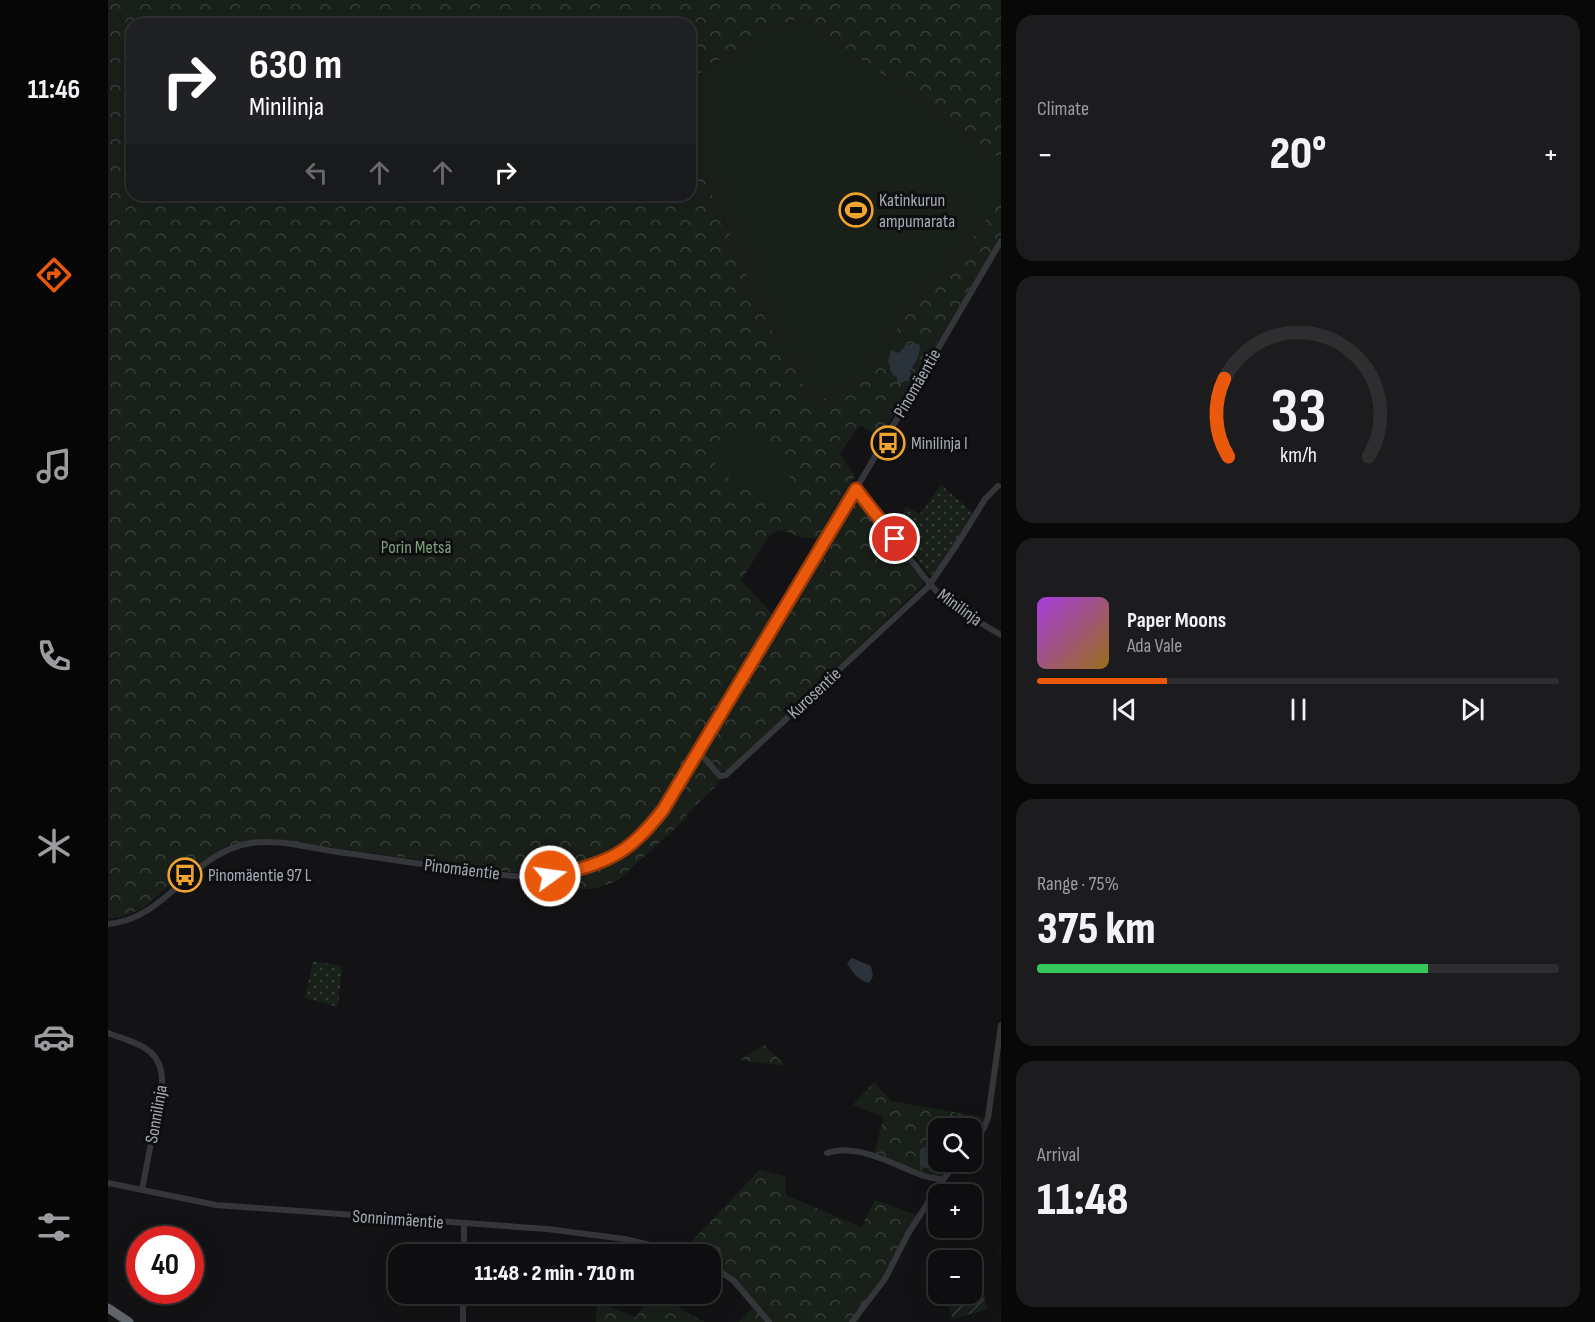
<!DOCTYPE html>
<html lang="en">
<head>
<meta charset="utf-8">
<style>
  body { margin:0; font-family:"Sofia Sans Condensed",sans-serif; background:#1c1c1e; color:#f1f3f6; height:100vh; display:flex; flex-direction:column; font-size:22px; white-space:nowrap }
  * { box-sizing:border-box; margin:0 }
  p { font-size:20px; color:#9b9c9f }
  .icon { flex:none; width:33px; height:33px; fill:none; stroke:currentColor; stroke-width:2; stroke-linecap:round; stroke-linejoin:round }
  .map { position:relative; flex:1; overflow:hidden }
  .side { display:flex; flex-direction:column; gap:15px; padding:15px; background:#080809; width:594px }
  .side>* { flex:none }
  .top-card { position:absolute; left:18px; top:18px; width:570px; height:183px; border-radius:18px; box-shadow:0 6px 24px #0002,0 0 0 2px #2e2e30; background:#202124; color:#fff; overflow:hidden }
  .tools { position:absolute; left:820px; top:1118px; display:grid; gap:12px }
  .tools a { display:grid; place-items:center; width:54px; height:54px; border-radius:12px; background:#0e0e10; box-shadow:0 6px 24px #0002,0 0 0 2px #2e2e30; font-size:30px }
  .speed { position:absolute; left:18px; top:1226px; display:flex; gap:12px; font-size:30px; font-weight:700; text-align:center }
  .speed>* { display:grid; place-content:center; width:78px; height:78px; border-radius:50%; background:#0e0e10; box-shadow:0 6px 24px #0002,0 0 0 2px #2e2e30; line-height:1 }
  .speed .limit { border:9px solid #d22; background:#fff; color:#111 }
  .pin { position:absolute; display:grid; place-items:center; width:51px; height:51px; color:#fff; margin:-26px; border:3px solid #fff; border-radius:50%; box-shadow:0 2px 6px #0007 }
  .me { position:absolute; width:66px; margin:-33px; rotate:76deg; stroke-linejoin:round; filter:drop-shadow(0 0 4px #0008) }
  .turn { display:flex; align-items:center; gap:21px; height:126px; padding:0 24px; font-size:27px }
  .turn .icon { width:78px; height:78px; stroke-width:2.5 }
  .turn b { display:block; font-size:42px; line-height:51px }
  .lanes { display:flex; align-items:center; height:57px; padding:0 24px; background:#0003; justify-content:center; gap:30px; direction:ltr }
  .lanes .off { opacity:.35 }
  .big { font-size:45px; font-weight:800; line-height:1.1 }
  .side .card { flex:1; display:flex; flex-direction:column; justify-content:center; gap:9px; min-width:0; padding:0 21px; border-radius:18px; background:#1c1c1e }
  .side .dial { align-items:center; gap:0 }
  .dial svg { height:156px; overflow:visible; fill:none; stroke:#2e2e30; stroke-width:7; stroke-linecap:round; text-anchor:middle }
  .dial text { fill:#f1f3f6; stroke:none }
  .song { display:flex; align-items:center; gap:18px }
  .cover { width:72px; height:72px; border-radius:9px; background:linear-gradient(135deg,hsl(280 70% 55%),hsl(40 70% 35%)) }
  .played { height:6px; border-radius:3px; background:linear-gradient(90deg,#ea580c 25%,#2e2e30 25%) }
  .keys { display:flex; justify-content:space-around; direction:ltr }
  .heat { display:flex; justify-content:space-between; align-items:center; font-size:33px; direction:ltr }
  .charge { height:9px; border-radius:4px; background:linear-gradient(90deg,#34c759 75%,#2e2e30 0) }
  .trip { position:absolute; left:280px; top:1244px; width:333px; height:60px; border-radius:18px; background:#0e0e10; box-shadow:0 6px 24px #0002,0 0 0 2px #2e2e30; font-weight:800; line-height:60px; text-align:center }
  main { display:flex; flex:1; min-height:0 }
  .dock { display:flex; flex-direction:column; width:108px; justify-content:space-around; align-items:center; background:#060606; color:#9b9c9f }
  .dock .icon { width:42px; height:42px }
  .dock .current { color:#ea580c }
  .dock b { font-size:27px; color:#f1f3f6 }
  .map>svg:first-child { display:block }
</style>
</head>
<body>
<main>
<nav class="dock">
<b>11:46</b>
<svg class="icon current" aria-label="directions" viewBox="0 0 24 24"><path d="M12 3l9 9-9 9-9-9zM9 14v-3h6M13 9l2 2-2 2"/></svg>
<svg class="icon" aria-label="music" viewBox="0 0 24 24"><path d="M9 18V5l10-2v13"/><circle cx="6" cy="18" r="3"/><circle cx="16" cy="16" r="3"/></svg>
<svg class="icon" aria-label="phone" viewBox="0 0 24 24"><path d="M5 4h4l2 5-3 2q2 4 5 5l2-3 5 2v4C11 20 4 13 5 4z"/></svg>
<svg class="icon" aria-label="climate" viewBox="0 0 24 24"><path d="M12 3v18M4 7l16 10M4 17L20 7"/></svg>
<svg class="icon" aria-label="car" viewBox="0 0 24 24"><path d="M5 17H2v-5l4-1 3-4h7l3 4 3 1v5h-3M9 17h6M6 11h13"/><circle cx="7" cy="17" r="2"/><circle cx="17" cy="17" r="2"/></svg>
<svg class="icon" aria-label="filters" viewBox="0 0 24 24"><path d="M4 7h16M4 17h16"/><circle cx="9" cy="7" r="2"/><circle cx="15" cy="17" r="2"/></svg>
</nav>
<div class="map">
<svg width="893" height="1322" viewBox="0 0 893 1322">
  <defs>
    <pattern id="grass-dots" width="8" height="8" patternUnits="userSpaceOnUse" patternTransform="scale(1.5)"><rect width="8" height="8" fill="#19201a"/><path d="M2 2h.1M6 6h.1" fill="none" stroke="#373e39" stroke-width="1.8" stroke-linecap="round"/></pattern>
    <pattern id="forest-crowns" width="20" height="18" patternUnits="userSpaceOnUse" patternTransform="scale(1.5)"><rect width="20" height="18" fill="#19201a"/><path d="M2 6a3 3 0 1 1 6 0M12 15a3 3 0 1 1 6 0" fill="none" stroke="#373e39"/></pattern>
    <pattern id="garden-furrows" width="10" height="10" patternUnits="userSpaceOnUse" patternTransform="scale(1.5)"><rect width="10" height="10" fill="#19201a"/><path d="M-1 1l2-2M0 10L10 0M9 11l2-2" fill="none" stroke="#373e39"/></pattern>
  </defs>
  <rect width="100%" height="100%" fill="#131315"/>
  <path fill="url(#grass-dots)" d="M833,485L865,513L848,542L823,576L788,534L793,517L798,507L812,514Z
    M205,961L234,966L230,1007L197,998Z"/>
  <path fill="url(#forest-crowns)" fill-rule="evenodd" d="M0,0H893V159L694,18L652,33L582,80V24H24V195H582V148L617,222L650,305L707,405L778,354L788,330L817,282L828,288L893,199V238L772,437L752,425L732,454L747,476L741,485L739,496L714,539C706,538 697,539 689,536C677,532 674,526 662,535L633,580L668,618L586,752L579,762L572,776L543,819L526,836L497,856L464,867L432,873L402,872L183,842L121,847L79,871L34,909L14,917L0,919ZM812,352L807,364L802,371V374L806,373L793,384L789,377L782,370V366Z
    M749,503L753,505L814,578L815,584L812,588L631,761L619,771H612L596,754V751L745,504Z
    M592,759L613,779L608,786L578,815L580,817L509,881L485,889L441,888L431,886V882C489,875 522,862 558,815C571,798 581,777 592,759Z
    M656,1045L678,1066L632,1060Z
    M766,1082L783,1101L880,1118L864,1144V1128H831V1150L825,1151L816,1147L836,1169L842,1164V1161H850L835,1180L765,1157L776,1117L745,1105Z
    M651,1170L677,1176L678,1195L753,1227L767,1200L811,1216L777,1279L751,1314L750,1322H631L647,1306L625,1280L603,1266V1254H572Z
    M545,1293H581L570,1307L597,1322H488L489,1302L528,1317Z"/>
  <path fill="url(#garden-furrows)" d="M863,1255L880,1309L845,1319L836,1293H864V1260H837C844,1256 855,1257 863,1255Z"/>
  <path fill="#19201a" d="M694,18L893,159V199L828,288L817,282L788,330L778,354L707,405L650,305L617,222L582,148V80L652,33Z
    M630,429L690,463L666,507L605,467Z"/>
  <path fill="#2a3339" d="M806,343L812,345C812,355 808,363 802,371L803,374L807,373L802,381H797L792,384L789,381V377L785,375L782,370V366L780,361L783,350L791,353L797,346Z
    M744,958L763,966L765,976L761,983C751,981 744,972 739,963Z
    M816,1147L825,1151L831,1150V1161H842V1164L830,1174L825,1170L812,1166V1150Z"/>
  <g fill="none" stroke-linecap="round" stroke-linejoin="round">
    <path stroke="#34363a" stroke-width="6" d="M748,489L821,583L834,597L849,609L893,635
      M591,752L612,776L618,775L820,587L850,543L877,499L890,486
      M0,924C60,919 83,852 143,843C169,839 198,847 224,851C274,858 323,866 373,872C395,875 418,879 440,876C458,875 485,866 501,859C523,848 540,829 555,811L748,489L893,241
      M0,1033C29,1044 56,1048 54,1085L34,1190
      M864,1144L876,1128L880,1118L893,1025
      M719,1153C750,1142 787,1166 816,1176C822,1178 828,1178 835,1180
      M0,1183L108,1205L439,1229L517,1239L580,1254
      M356,1254V1223
      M603,1266L625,1280L661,1322
      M355,1322V1293
      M744,1322L777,1279L801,1232L835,1180L850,1161"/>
    <path stroke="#60646b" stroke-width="9" d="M0,1308L21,1322"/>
  </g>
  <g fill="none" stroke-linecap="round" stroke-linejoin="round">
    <g stroke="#983908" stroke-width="15">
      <path id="route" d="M442,876C462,872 483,867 501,858C523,848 540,829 555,810L748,489L787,539"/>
    </g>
    <use href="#route" stroke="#ea580c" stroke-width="10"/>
  </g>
  <defs>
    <g id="stadium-ring" transform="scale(1.725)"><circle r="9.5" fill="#0e0e10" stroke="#f1a32f" stroke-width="1.5"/><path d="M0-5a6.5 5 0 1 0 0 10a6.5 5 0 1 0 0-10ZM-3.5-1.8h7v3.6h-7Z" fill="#f1a32f"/></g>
    <g id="bus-ring" transform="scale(1.725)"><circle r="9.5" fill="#0e0e10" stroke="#f1a32f" stroke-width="1.5"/><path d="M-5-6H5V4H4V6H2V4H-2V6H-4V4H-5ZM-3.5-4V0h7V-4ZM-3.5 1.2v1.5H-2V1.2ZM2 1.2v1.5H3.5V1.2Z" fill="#f1a32f"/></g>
  </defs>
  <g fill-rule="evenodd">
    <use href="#stadium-ring" x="748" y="210"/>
    <use href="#bus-ring" x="780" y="443"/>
    <use href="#bus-ring" x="77" y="875"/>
  </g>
  <g text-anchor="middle" stroke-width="6" stroke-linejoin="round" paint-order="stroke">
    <g font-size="18" fill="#a5abb5" stroke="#0e0e10" text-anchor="start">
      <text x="771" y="206">Katinkurun<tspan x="771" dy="21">ampumarata</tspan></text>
      <text x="803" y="449">Minilinja I</text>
      <text x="100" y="881">Pinomäentie 97 L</text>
    </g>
    <g font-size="18" fill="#a5abb5" stroke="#0e0e10">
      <text transform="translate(809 383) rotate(-60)" y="6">Pinomäentie</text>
      <text transform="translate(852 607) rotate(36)" y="6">Minilinja</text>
      <text transform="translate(706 693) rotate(-43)" y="6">Kurosentie</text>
      <text transform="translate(354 869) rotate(7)" y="6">Pinomäentie</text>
      <text transform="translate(48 1114) rotate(-80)" y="6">Sonnilinja</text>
      <text transform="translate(290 1219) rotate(4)" y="6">Sonninmäentie</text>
    </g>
    <g font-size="18" fill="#7ca17c" stroke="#0e0e10">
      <text x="308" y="553">Porin Metsä</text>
    </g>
  </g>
</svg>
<div class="tools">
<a><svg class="icon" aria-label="search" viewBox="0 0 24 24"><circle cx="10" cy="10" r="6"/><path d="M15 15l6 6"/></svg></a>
<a>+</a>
<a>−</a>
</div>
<div class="speed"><div class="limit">40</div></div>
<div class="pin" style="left:787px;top:539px;background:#d93025"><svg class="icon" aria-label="arrive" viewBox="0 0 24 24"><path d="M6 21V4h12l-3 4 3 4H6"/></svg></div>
<svg class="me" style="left:442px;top:876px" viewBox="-20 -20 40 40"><circle r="17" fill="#ea580c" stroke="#fff" stroke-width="3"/><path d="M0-11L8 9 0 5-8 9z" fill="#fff"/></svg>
<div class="trip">11:48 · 2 min · 710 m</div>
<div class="top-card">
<div class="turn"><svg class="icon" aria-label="right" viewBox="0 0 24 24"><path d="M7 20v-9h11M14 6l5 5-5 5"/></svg><div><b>630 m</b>Minilinja</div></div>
<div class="lanes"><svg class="icon off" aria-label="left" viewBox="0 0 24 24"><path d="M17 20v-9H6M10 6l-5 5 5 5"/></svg><svg class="icon off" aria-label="ahead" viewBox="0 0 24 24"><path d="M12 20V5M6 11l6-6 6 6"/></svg><svg class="icon off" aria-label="ahead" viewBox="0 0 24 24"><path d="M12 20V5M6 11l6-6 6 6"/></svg><svg class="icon" aria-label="right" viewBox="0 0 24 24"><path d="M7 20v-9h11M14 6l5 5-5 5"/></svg></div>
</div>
</div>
<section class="side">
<div class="card"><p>Climate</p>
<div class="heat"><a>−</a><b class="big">20°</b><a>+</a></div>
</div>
<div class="card dial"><svg viewBox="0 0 100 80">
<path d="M14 69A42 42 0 1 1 86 69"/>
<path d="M14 69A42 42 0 0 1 12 29" stroke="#ea580c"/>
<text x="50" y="56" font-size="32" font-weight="700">33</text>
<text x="50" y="72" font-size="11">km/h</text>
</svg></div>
<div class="card">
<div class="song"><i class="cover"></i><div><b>Paper Moons</b><p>Ada Vale</p></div></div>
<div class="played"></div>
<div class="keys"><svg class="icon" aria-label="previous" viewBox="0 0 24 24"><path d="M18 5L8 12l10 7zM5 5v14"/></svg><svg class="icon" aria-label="pause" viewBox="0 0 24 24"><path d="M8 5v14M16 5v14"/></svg><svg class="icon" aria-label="next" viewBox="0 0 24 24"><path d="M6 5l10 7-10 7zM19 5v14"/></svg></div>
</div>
<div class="card"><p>Range · 75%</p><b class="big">375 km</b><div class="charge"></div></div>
<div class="card"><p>Arrival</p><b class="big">11:48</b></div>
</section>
</main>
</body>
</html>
